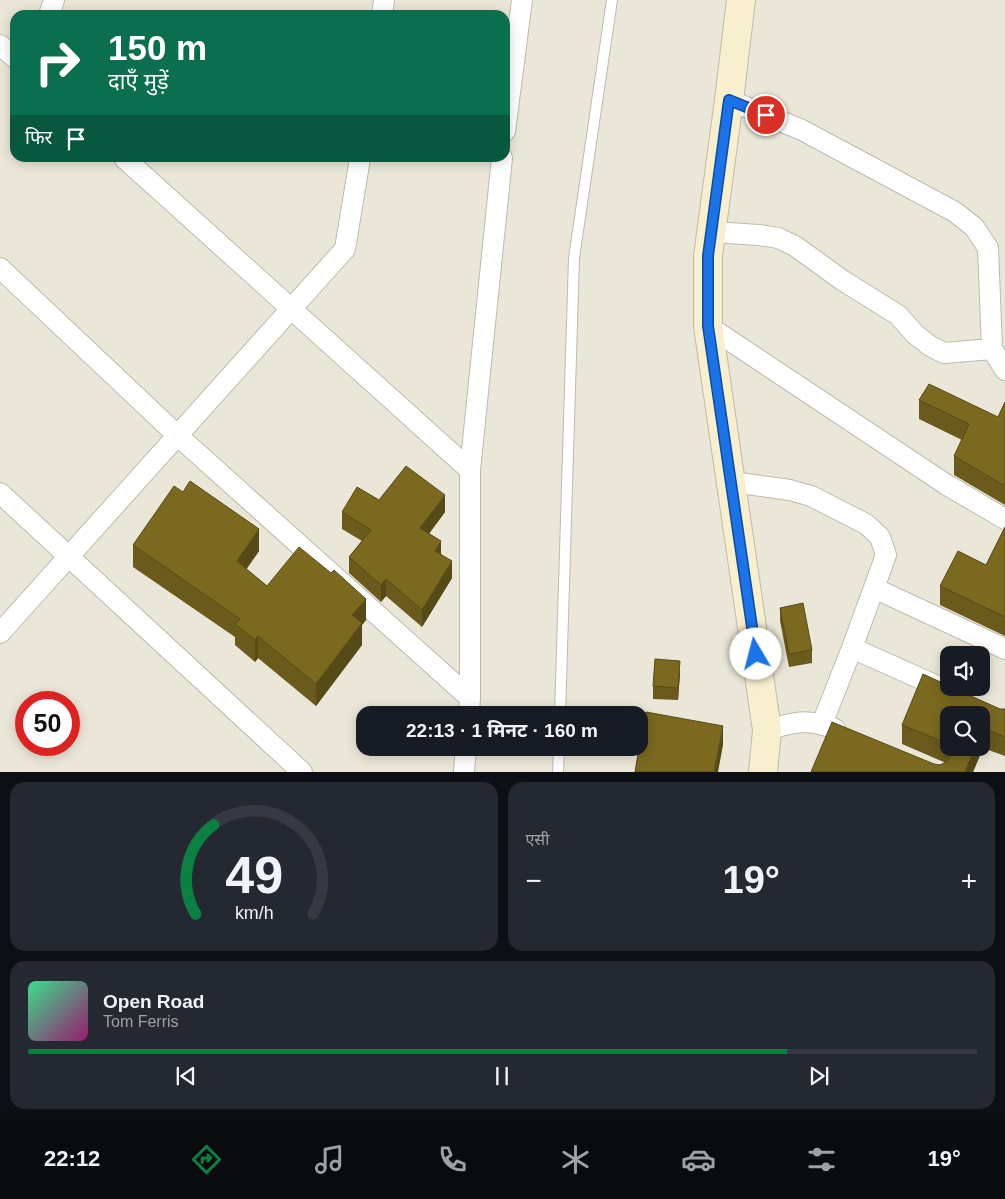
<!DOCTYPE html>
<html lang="hi">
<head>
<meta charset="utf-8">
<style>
  body { margin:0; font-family:Helvetica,"Noto Sans Devanagari",sans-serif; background:#242831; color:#f1f3f6; height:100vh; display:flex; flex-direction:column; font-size:19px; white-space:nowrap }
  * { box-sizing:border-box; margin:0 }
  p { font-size:16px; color:#9ea1a6 }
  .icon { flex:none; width:28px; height:28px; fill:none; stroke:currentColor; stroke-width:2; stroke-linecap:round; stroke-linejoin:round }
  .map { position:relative; height:772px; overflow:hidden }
  .drawer { display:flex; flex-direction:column; gap:10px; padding:10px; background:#0d0f14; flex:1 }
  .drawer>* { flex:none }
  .banner { position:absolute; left:10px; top:10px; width:500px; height:152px; border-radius:15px; box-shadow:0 2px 12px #0003; background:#0b6e4f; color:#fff; overflow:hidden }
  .fabs { position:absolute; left:940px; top:646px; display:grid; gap:10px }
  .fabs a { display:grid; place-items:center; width:50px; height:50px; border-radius:10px; background:#171b24; box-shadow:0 2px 12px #0003; font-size:25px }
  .speed { position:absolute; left:15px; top:691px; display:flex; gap:10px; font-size:25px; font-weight:700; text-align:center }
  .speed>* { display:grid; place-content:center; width:65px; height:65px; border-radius:50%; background:#171b24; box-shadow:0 2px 12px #0003; line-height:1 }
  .speed .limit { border:8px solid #d22; background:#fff; color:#111 }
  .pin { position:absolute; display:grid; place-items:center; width:42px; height:42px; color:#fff; margin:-21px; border:2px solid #fff; border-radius:50%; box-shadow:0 1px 5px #0007 }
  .me { position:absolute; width:55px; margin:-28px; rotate:352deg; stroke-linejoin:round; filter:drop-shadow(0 0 4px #0008) }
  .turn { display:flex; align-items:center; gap:18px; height:105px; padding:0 15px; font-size:22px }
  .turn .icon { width:65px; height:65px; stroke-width:2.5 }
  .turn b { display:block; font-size:35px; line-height:42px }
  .then { display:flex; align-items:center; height:48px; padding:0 15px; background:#0003; gap:10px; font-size:19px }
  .big { font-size:38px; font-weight:700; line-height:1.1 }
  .drawer .tile { flex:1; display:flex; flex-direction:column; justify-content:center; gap:8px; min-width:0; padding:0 18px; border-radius:15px; background:#242831 }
  .drawer .dial { align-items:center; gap:0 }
  .dial svg { height:130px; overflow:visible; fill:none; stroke:#363941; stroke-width:7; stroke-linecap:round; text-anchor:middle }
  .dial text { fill:#f1f3f6; stroke:none }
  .song { display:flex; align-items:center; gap:15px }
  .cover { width:60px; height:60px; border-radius:8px; background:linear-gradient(135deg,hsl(150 70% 55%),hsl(320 70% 35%)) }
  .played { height:5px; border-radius:2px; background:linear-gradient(90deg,#0b8043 80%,#363941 80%) }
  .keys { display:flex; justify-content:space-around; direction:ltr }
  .heat { display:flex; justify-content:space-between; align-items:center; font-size:28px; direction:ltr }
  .drawer .tiles { flex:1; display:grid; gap:10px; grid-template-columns:1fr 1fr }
  .tile:last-child { grid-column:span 2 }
  .trip { position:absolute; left:356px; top:706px; width:292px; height:50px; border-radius:15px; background:#171b24; box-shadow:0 2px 12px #0003; font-weight:700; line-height:50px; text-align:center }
  .tabs { display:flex; height:80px; justify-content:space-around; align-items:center; background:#090b0e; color:#9ea1a6 }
  .tabs .icon { width:35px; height:35px }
  .tabs .current { color:#0b8043 }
  .tabs b { font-size:22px; color:#f1f3f6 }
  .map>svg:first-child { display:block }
</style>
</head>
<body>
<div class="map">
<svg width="1005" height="772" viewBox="0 0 1005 772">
  <rect width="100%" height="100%" fill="#ebe7d8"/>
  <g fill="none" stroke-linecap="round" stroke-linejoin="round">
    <g stroke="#bdbaac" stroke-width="12">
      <path id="service" d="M560,715L574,258L612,0
        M558,772L559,748"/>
    </g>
    <g stroke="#bdbaac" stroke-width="22">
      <path id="minor" d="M49,15L54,0
        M382,15L384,0
        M0,45L15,58
        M729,100L802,130L955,212L974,227L988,248L992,349L1005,370
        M505,131L522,0
        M124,158L470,470
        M712,232L759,235L778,238L795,246L842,280L898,315L915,334L930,346L944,353L992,349
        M0,268L177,435L470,698
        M708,326L947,485L1005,519
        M732,482L790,490L811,496L866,524L880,537L886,555L852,648L822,724
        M0,493L302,772
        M874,588L1005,649
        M0,633L345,249L360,158
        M852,648L946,690
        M469,715L470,698V470L502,158
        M767,730C794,722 808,718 835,729
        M464,772L466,748"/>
    </g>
    <g stroke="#bdbaac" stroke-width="30">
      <path id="secondary" d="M741,0L729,100L708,256V326L767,730L763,772"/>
    </g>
    <use href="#service" stroke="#fff" stroke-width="10"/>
    <use href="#minor" stroke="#fff" stroke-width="20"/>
    <use href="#secondary" stroke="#f8efcf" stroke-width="28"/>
  </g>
  <path fill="#6a5a1c" d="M919,400L998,417L1005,402V505L954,475V456L962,440L919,419Z
    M379,500L445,512L429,534L441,555L452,578L422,627L386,596L381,602L349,573V557L362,541L342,529V512Z
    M1005,527V636L940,605V586L986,565Z
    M133,545L259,551L246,569L267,586L366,620L362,625V645L316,706L258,658L255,662L235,645V637L133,567Z
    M780,608L812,650V663L789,667L780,621Z
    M680,673L678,700L653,699V686Z
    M1000,709H1005V756L983,748L973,772L934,764L940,765L946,763L902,744V725Z"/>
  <path fill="#564a16" d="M445,495V512L420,545V528Z
    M259,529V551L237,583V561Z
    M441,541V558L435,551Z
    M452,561V578L422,627V610Z
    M386,579V596L381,602V585Z
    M366,599V620L362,625V645L316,706V684L352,615Z
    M258,636V658L255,662V640Z
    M680,661V673L678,700V688Z
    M723,726V745L718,772H714Z
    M983,728V748L973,772H965L975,748H981V732Z"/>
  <path fill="#7b6920" stroke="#564a16" d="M929,384L998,417L1005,402V486L954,456L969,424L919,400Z
    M406,466L445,495L420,528L441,541L435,551L452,561L422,610L386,579L381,585L349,557L371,530L342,512L357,487L379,500Z
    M190,481L259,529L237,561L267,586L299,547L331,573L334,570L366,599L352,615L362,623L316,684L258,636L255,640L235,624L240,619L133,545L174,486L183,492Z
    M1005,527V617L940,586L958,551L986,565Z
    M803,603L812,650L789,654L780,608Z
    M655,659L680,661L678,688L653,686Z
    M923,674L949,686V688H953L1000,709H1005V737L983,728L981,732V715H949V747L948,745L944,742L902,725Z
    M646,712L723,726L714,772H635L639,748H640Z
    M832,722L934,764L940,765L946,762L950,758L951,752L949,748H975L965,772H811Z"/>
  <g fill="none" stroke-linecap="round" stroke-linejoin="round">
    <g stroke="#114b97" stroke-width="12">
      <path id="route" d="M756,654L708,326V256L729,100L766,115"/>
    </g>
    <use href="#route" stroke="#1a73e8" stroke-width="9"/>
  </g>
</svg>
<div class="fabs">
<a><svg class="icon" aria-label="sound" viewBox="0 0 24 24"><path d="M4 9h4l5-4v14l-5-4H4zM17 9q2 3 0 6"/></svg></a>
<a><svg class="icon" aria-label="search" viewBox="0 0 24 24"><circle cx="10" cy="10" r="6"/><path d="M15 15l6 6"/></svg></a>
</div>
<div class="speed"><div class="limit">50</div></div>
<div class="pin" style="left:766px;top:115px;background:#d93025"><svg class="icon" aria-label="arrive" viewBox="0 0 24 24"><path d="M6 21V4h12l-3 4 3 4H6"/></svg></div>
<svg class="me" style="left:756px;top:654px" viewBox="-20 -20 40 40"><circle r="19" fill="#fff"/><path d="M0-13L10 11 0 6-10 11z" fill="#1a73e8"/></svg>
<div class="trip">22:13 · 1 मिनट · 160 m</div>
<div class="banner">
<div class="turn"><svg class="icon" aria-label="right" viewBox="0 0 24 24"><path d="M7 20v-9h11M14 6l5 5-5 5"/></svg><div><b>150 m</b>दाएँ मुड़ें</div></div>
<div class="then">फिर<svg class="icon" aria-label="arrive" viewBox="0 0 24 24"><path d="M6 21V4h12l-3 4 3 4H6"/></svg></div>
</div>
</div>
<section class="drawer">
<div class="tiles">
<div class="tile dial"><svg viewBox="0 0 100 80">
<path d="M14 69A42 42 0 1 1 86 69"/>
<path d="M14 69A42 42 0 0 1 25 14" stroke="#0b8043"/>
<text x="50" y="56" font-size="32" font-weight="700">49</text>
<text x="50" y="72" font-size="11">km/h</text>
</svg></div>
<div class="tile"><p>एसी</p>
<div class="heat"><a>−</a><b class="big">19°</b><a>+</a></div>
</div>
<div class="tile">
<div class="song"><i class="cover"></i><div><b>Open Road</b><p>Tom Ferris</p></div></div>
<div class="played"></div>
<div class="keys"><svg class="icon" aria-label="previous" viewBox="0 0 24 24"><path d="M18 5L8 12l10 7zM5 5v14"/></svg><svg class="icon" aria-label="pause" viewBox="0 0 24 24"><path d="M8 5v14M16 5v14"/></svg><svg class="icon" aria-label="next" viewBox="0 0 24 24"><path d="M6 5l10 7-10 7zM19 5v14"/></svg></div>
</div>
</div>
</section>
<nav class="tabs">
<b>22:12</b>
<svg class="icon current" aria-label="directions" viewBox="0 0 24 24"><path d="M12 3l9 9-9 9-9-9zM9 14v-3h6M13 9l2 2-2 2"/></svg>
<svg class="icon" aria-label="music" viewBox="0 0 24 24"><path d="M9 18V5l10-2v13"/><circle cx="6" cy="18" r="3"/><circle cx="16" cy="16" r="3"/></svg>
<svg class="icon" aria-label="phone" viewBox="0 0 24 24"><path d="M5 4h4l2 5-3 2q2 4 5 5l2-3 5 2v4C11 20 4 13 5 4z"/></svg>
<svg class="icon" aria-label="climate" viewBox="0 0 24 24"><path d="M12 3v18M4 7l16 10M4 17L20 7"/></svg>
<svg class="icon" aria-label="car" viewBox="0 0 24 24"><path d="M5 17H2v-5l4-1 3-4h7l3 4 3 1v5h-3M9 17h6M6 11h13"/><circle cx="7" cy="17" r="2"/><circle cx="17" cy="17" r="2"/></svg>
<svg class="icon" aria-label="filters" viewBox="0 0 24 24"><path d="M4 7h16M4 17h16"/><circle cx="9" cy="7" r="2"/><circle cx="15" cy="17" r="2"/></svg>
<b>19°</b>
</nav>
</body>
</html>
